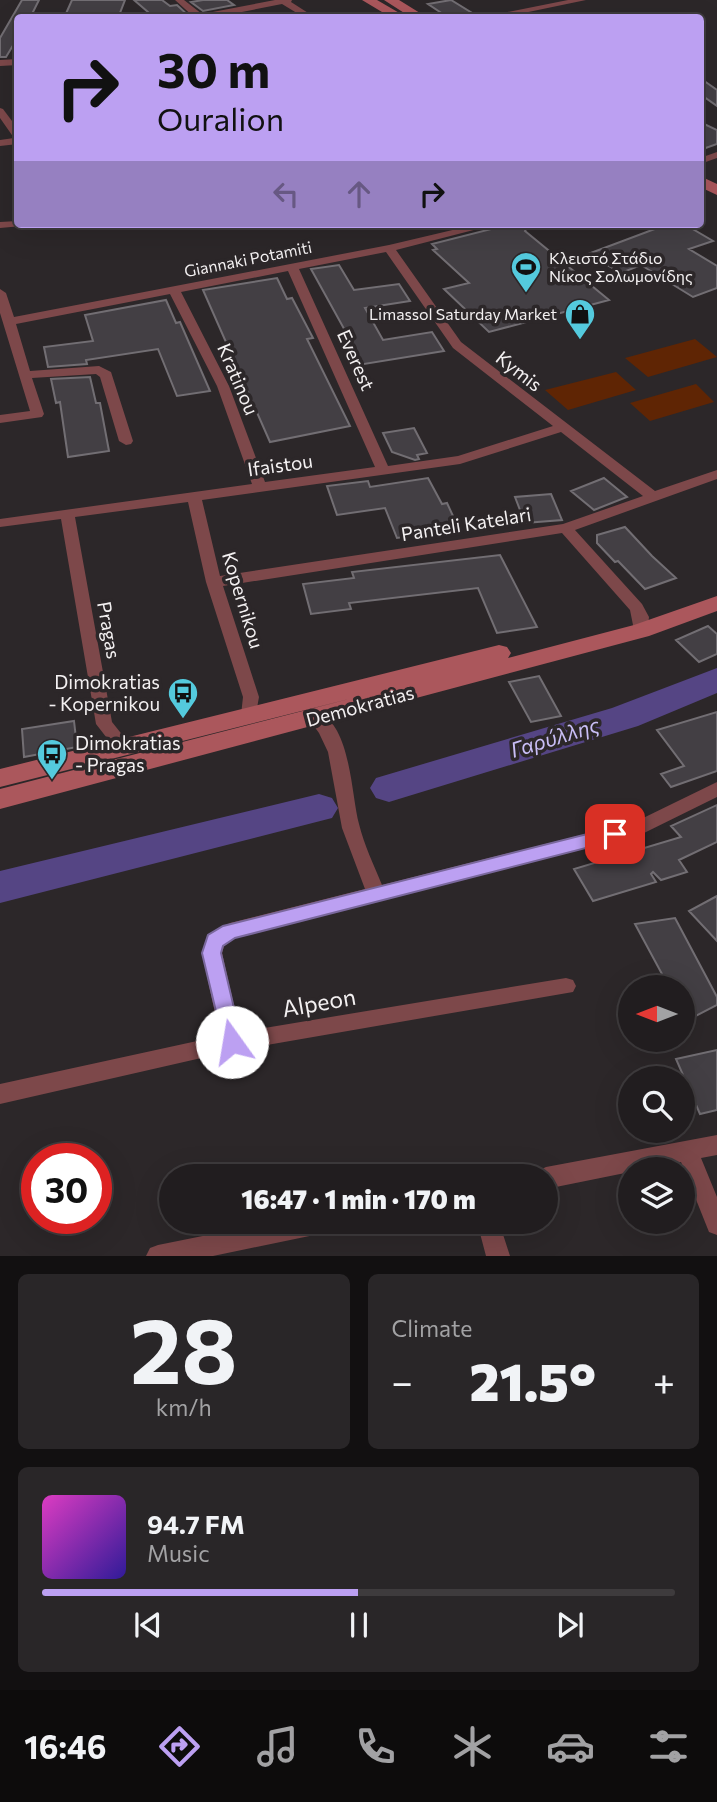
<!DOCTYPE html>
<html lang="en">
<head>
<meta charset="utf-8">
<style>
  body { margin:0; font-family:Commissioner,sans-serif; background:#292628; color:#f1f3f6; height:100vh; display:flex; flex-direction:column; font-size:26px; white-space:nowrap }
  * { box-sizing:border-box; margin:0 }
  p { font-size:23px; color:#a2a2a4 }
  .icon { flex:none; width:38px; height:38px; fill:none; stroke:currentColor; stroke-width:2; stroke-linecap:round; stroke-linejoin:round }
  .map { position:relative; height:1256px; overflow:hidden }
  .details { display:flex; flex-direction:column; gap:18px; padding:18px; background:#121011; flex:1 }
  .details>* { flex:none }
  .hud { position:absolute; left:14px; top:14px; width:690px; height:214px; border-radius:7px; box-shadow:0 7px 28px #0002,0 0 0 2px #3e3b3d; background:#bca0f2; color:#111; overflow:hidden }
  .needle { width:46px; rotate:270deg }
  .fabs { position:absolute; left:618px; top:975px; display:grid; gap:14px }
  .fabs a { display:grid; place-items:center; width:77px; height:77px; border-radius:50%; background:#211d1f; box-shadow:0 7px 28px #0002,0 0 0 2px #3e3b3d; font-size:35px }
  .speed { position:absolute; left:21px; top:1143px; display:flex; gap:14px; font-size:35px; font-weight:700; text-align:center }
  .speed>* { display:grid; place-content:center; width:91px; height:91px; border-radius:50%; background:#211d1f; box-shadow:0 7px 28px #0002,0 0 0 2px #3e3b3d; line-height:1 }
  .speed .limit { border:10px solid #d22; background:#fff; color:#111 }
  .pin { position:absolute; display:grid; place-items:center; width:60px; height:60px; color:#fff; margin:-30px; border-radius:14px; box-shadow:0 4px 10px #0006 }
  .me { position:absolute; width:77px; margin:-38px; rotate:347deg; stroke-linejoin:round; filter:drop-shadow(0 0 5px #0008) }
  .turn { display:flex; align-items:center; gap:24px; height:147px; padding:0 28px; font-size:32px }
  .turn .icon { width:91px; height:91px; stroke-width:2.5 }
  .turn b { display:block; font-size:49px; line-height:60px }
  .lanes { display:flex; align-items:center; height:66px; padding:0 28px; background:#0003; justify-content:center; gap:35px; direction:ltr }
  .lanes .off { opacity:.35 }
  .big { font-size:52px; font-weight:800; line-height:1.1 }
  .details .tile { flex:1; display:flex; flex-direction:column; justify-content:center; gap:10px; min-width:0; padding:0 24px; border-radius:10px; background:#292628 }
  .details .dial { align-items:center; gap:0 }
  .dial b { font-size:91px; line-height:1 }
  .song { display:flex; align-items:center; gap:21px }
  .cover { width:84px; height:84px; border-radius:10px; background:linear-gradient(135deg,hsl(310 70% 55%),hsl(250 70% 35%)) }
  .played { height:7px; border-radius:4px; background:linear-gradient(90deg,#bca0f2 50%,#3e3b3d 50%) }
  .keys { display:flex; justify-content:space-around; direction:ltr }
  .heat { display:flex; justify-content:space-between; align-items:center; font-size:38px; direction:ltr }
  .details .tiles { flex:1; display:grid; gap:18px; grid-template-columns:1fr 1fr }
  .tile:last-child { grid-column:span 2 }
  .trip { position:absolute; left:159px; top:1164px; width:399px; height:70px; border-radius:35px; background:#211d1f; box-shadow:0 7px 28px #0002,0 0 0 2px #3e3b3d; font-weight:800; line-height:70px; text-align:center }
  .tabs { display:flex; height:112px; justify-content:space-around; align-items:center; background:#0d0c0c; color:#a2a2a4 }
  .tabs .icon { width:49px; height:49px }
  .tabs .on { color:#bca0f2 }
  .tabs b { font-size:32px; color:#f1f3f6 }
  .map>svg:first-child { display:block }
</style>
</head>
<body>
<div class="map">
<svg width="717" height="1256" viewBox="0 0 717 1256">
  <rect width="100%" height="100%" fill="#2c2729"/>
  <path fill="#5f2504" d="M695,339L717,357L648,377L625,358Z
    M616,372L636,390L568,410L545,390Z
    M696,384L714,402L650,421L630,403Z"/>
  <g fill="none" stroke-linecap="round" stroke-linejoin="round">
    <path fill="#554584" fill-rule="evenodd" d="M717,668V693L638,726L389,802L376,798L370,788L376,778L612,708Z
      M319,794L332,798L338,808L332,818L0,903V871Z"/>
  </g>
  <path fill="#433f44" stroke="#726e73" stroke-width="2" d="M22,0H39L30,18H18V37L6,57H0V38Z
    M72,0H125L118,18H64Z
    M134,0H162L170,6L177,5L191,18H149L148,12Z
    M203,0H227L234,5L203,11L191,2Z
    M451,0L477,16L449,18L428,4Z
    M700,78L717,90V106L700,94Z
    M700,122L717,130V144L700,150Z
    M511,224H529L525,231L609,300L489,332L444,289L469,283L433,250L437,249L432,244Z
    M668,224H684L713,241L689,249L717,266V288L693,297L641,265L621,273L588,254Z
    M339,265L354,290L399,284L410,301L365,308L383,340L432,332L444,351L358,365L348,346L353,345L311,269Z
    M277,278L287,299L292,298L313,338L307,339L350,426L270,442L203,290Z
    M166,300L176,323L180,322L210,391L177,396L158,349L86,360L87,364L48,367L44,347L93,341L85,315Z
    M90,377L96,403H100L109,451L68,457L60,402L56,403L51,379Z
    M414,428L427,453L417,455L419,459L415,460L392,452L383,433Z
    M428,478L442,504L447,503L459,529L397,538L385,508L337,515L327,486L368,481L370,487Z
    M604,478L627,497L594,510L571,491Z
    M551,494L562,520L525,523L515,497Z
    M625,527L652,556L676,578L645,589L618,561L615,562L597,543V535Z
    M500,555L537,627L497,633L478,588L349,603L351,609L311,614L303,584L354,578L352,572Z
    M708,626L717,634V654L699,662L676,640Z
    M539,676L561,716L531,722L509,682Z
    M717,712V771L671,787L661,774L684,766L657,730Z
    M74,721L77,747L24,757L22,729Z
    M717,805V842L679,860L687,872L661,880L653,872L651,874L656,882L593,901L574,869L681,837L671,826Z
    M717,896V941L689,911Z
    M675,918L717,997V1005L682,1023V987H669L635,924Z
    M717,1050V1110L700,1114L676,1059Z"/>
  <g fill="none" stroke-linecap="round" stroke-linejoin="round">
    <path fill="#7d484a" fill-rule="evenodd" d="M175,0H184L202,14L275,0H292L291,2L316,18H305L282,4L211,18H195Z
      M568,0H586L499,18H478Z
      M18,59V65L0,66V60Z
      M0,108L3,109L18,129V144L0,146V140L14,138L0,118Z
      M717,152V158L700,164V158Z
      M18,221V224H23L22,226L0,228V222Z
      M478,224H497L396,250L461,342L655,491L717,470V479L575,530L642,604L649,617L647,635H635L630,610L562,533L223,586L259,697L255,719H243L241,715L243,697L206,582L188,502L75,517L112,722L132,747L129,751H117L96,724L61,519L0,527V519L252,484L217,386L170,294L16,324L30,371L99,366L111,372L133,441L131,444L126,445L119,441L100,377L96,374L32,378L44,414L42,417L0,423V415L30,411L0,313V289L6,293L14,317L389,245ZM386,252L453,348L553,426L458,456L388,466L299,269ZM288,271L375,467L265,482L229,386L181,292ZM561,432L643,496L563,524L220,576L202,500L460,464Z
      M316,712C351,722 351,795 359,824C364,845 374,865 382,885L637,821L717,782V797L642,834L235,938L224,946L222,953L240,1032L566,978L573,980L576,986L573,992L232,1051L0,1104V1084L220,1036L202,953L208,935L230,923L365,889L342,828L328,752L319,733L308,718L310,714Z
      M717,1135V1155L701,1158L717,1197V1235L709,1232L681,1162L646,1169H630V1172L546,1189V1176H536L538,1171L546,1167Z
      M272,1222H335L332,1230L324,1233L213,1256H146L150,1248L158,1245Z
      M477,1222H499L510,1256H486Z"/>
    <path fill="#ab575c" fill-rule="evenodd" d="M362,0H377L408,18H392Z
      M384,0H399L428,18H412Z
      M700,176L717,184V195L700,187Z
      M717,596V611L649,636L0,809V789L353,698L0,787V769L499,645L507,647L511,653L508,658L634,625Z"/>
  </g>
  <path fill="#bca0f2" stroke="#7a689d" stroke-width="2" d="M615,827L621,829L624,834L621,839L235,938L223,946L221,953L242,1042L239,1049L232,1052L225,1049L202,953L208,935L223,926Z"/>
  <defs>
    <g id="stadium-pin" transform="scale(1.575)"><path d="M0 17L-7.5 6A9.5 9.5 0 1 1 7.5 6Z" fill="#54cadd" stroke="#2c2729"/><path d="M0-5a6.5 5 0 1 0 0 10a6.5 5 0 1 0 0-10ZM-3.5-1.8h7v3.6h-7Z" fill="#111"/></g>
    <g id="shop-pin" transform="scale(1.575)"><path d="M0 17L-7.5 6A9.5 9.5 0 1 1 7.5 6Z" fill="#54cadd" stroke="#2c2729"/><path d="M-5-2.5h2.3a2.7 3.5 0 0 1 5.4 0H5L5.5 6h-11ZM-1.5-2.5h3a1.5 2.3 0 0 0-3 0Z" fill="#111"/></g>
    <g id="bus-pin" transform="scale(1.575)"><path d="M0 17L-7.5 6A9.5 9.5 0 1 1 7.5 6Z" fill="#54cadd" stroke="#2c2729"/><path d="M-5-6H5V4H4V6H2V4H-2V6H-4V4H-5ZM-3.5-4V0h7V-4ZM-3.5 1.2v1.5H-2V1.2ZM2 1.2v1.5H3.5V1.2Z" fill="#111"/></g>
  </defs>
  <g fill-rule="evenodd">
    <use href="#stadium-pin" x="526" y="267"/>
    <use href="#shop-pin" x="580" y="314"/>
    <use href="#bus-pin" x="183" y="693"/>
    <use href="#bus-pin" x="52" y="754"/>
  </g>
  <g text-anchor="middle" stroke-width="7" stroke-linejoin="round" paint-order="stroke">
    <g font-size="16" fill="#f3f0f1" stroke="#2c2729" text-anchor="start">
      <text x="549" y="264">Κλειστό Στάδιο<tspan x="549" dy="18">Νίκος Σολωμονίδης</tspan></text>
      <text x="557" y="320" text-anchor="end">Limassol Saturday Market</text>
    </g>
    <g font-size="16" fill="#f3f0f1" stroke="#2c2729">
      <text transform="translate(248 259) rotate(-11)" y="6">Giannaki Potamiti</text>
    </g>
    <g font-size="19" fill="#f3f0f1" stroke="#2c2729">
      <text transform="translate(356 360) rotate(66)" y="7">Everest</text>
      <text transform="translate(519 371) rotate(38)" y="7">Kymis</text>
      <text transform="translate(238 379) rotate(67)" y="7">Kratinou</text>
      <text transform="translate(280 465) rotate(-8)" y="7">Ifaistou</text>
      <text transform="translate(466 524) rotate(-9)" y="7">Panteli Katelari</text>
      <text transform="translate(243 600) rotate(73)" y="7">Kopernikou</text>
      <text transform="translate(109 630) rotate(80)" y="7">Pragas</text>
      <text transform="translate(360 706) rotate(-15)" y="7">Demokratias</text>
    </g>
    <g font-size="19" fill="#f3f0f1" stroke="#2c2729" text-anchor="end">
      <text x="160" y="689">Dimokratias<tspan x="160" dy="22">- Kopernikou</tspan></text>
      <text x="75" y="750" text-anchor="start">Dimokratias<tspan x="75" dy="22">- Pragas</tspan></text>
    </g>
    <g font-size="21" font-style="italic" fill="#c9bef6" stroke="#2c2729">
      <text transform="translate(555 738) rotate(-17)" y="7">Γαρύλλης</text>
    </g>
    <g font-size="23" fill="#f3f0f1" stroke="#2c2729">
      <text transform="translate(319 1003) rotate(-10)" y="8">Alpeon</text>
    </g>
  </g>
</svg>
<div class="fabs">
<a><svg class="needle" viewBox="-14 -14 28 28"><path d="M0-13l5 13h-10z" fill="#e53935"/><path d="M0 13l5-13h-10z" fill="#a2a2a4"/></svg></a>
<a><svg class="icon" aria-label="search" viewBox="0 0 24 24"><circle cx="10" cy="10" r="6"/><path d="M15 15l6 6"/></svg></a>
<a><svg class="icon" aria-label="layers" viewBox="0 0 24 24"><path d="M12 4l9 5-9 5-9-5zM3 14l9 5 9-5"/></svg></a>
</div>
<div class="speed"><div class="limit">30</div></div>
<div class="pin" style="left:615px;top:834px;background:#d93025"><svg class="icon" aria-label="arrive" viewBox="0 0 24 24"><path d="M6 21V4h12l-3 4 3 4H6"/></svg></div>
<svg class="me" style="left:232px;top:1042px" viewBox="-20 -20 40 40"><circle r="19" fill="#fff"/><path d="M0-13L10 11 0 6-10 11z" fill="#bca0f2"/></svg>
<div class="trip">16:47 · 1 min · 170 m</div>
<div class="hud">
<div class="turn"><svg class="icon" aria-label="right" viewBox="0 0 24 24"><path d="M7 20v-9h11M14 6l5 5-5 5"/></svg><div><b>30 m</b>Ouralion</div></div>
<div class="lanes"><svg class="icon off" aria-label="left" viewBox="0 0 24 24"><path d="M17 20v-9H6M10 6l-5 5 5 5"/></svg><svg class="icon off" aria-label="ahead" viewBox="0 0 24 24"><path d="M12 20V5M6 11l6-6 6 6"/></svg><svg class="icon" aria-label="right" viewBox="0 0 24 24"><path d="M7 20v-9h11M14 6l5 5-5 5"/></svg></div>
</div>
</div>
<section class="details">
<div class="tiles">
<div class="tile dial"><b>28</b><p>km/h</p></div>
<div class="tile"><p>Climate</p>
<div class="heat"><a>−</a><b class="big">21.5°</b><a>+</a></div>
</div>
<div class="tile">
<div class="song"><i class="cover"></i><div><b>94.7 FM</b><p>Music</p></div></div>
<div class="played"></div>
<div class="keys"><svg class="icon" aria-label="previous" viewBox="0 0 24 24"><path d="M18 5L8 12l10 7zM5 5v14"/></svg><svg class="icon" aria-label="pause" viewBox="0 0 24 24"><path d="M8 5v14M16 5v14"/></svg><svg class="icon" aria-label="next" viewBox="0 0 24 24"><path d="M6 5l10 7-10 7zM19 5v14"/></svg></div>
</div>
</div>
</section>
<nav class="tabs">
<b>16:46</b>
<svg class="icon on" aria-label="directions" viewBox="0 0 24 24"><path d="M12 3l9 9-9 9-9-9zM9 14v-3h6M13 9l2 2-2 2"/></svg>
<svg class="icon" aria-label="music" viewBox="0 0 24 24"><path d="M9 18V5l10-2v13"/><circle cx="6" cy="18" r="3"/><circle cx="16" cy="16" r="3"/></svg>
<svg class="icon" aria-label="phone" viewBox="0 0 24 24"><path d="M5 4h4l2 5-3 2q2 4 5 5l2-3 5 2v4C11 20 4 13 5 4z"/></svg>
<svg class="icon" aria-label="climate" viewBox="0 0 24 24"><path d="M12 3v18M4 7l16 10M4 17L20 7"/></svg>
<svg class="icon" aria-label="car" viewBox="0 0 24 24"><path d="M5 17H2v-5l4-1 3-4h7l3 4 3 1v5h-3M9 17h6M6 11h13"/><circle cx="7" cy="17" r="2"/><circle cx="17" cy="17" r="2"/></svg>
<svg class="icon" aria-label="filters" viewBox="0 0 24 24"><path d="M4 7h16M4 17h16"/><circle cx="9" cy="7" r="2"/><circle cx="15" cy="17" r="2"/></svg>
</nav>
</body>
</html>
